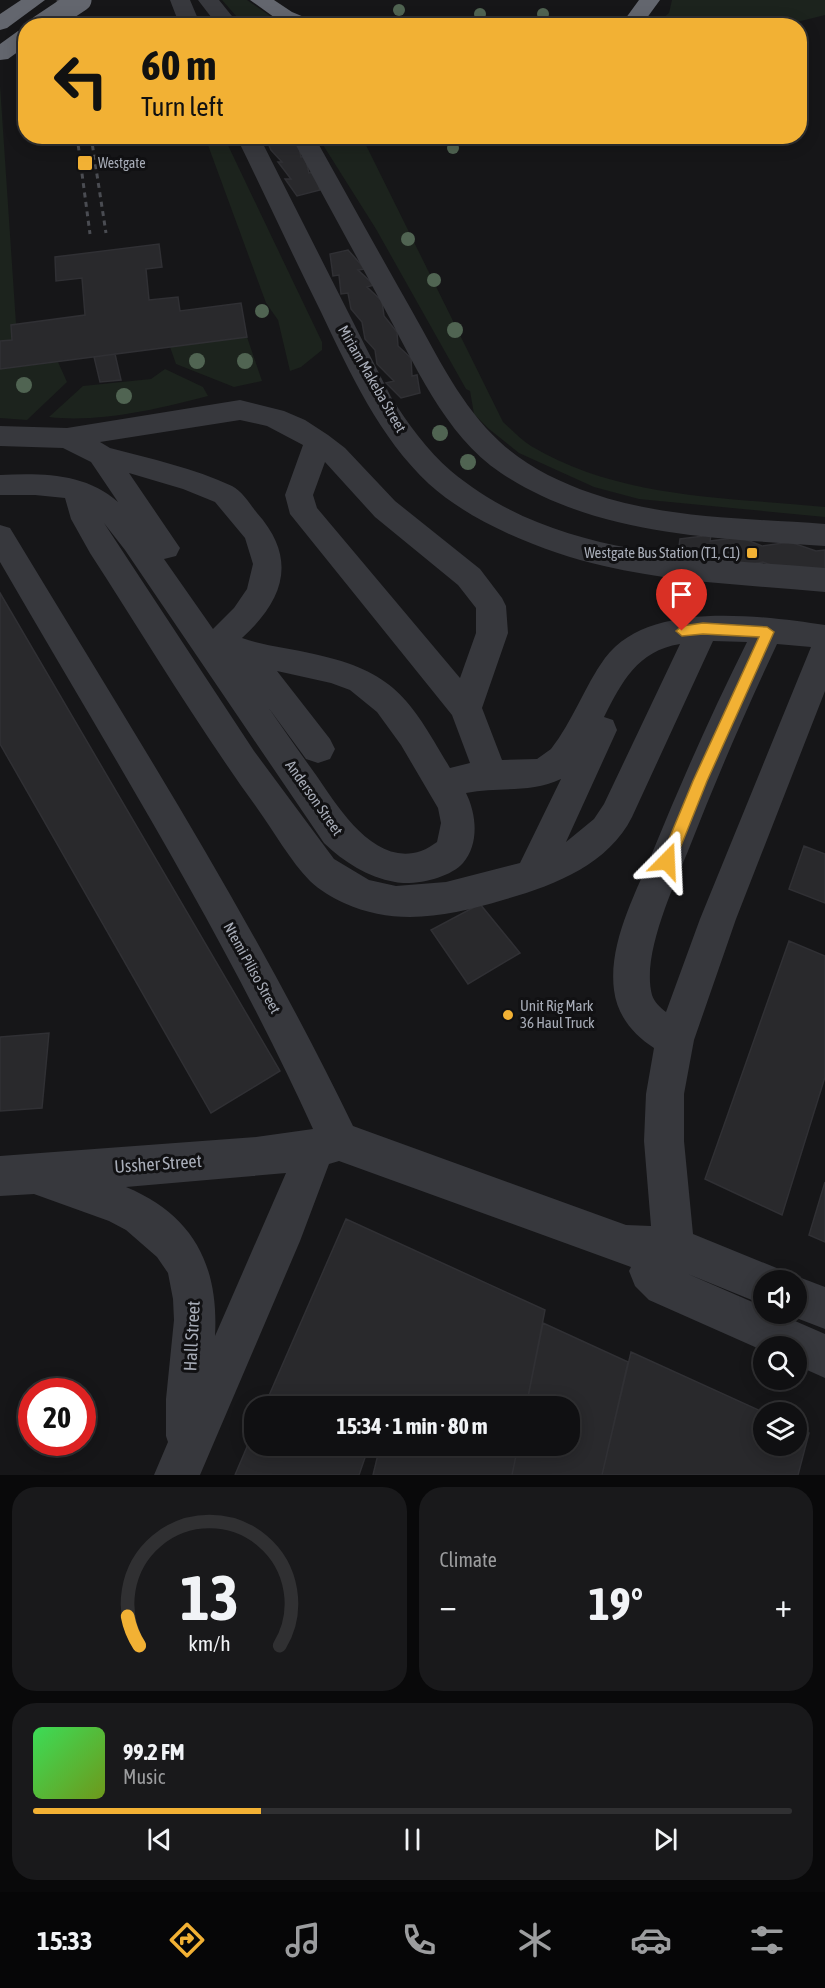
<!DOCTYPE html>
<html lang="en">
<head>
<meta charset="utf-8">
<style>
  body { margin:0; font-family:"Asap Condensed",sans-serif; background:#19191b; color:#f1f3f6; height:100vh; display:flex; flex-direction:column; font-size:22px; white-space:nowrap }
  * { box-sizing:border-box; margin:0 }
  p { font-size:20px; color:#9c9d9f }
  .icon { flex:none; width:33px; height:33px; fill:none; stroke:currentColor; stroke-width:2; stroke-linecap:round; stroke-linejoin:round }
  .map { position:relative; height:1475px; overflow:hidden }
  .sheet { display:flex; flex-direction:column; gap:12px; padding:12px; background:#09090a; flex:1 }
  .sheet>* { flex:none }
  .banner { position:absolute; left:18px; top:18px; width:789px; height:126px; border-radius:24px; box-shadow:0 3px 15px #0003,0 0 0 2px #303032; background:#f2b134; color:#111; overflow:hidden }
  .tools { position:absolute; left:753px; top:1270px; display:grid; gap:12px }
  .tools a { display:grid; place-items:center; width:54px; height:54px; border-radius:50%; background:#101012; box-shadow:0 3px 15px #0003,0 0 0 2px #303032; font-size:30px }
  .speed { position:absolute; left:18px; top:1378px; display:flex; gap:12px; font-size:30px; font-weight:700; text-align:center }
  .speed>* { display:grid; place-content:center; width:78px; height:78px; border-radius:50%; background:#101012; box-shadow:0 3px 15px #0003,0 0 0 2px #303032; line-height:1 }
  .speed .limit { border:9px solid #d22; background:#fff; color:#111 }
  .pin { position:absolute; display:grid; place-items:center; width:51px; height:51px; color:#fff; margin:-62px -26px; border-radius:50% 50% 50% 0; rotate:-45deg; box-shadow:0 0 6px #0007 }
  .pin .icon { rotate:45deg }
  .me { position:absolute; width:66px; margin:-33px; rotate:21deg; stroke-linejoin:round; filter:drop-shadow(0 0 4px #0008) }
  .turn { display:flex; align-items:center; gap:21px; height:126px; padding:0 24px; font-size:27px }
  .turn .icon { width:78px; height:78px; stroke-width:2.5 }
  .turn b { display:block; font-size:42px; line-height:51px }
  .big { font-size:45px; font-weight:700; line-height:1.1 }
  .sheet .widget { flex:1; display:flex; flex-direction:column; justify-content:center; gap:9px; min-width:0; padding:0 21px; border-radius:24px; background:#19191b }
  .sheet .dial { align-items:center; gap:0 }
  .dial svg { height:156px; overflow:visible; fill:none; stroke:#303032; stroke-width:7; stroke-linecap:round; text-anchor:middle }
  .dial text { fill:#f1f3f6; stroke:none }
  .song { display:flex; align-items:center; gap:18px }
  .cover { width:72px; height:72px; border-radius:9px; background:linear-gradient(135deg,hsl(130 70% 55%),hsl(80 70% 35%)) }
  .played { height:6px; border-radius:3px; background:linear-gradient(90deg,#f2b134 30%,#303032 30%) }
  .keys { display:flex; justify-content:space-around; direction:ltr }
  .heat { display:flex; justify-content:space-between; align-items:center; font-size:33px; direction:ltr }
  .sheet .tiles { flex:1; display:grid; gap:12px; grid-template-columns:1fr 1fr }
  .widget:last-child { grid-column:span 2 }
  .trip { position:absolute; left:244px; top:1396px; width:336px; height:60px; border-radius:24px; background:#101012; box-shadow:0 3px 15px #0003,0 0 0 2px #303032; font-weight:700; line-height:60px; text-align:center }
  .dock { display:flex; height:96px; justify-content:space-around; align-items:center; background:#060607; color:#9c9d9f }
  .dock .icon { width:42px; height:42px }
  .dock .on { color:#f2b134 }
  .dock b { font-size:27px; color:#f1f3f6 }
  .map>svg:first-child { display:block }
</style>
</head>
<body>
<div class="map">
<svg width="825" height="1475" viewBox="0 0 825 1475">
  <rect width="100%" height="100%" fill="#161618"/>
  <path fill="#1c231d" d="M222,0H247L276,20L290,25H244Z
    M672,0H825V15L785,25H655L669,13Z
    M0,85L16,324L11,325L12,340L0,341Z
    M205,137H224L322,342V350L301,367L290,371L278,320L266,303Z
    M318,137H362L503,422C512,430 521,440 531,446C620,499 725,497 825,507V517L639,499L594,487L519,453L489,429L474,414L470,391L466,389L376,229Z
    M247,337L262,381L234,387L176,364L170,347Z
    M58,362L67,382L27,420L0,418V369Z
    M165,369L203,387L208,396C159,409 98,423 49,417L83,386L151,379Z"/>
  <path fill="#29292c" stroke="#303034" stroke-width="1.5" d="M265,136H290L298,143L301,157L305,156L309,173L315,172L320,190L297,196L285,179H291L278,162H282L271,150Z
    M159,244L162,267L146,269L149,300L178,297L180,311L241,303L247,337L0,369V341L12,340L11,325L85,315L82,278L56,281L55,257Z
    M348,250L365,269L358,270L374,285L367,287L382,301L384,316L397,332L398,346L411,358L412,376L417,375L420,393L401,398L386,383L394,381L377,364L375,350L365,339L362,322L351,309L348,293L341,294L339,275L333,276L330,254Z
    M115,354L121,380L100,382L94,357Z
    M711,535L710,541L740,537L762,546L790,542L816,551L825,550V570L790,572L763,562L737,567L713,558L710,564L678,555L680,539Z
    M0,593L280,1071L211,1113L0,744Z
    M804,846L825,854V903L789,889Z
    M480,904L520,953L468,984L431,930Z
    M789,941L825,956V1077L782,1215L705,1179Z
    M49,1033L42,1108L0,1111V1037Z
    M825,1182V1242L809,1235Z
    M346,1219L545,1310L526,1407H389L391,1400L386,1397L382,1407H264Z
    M543,1323L628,1362L602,1475H512L518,1446H570V1407H526Z
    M631,1352L765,1413L764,1446H796V1428L809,1433L798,1475H602Z
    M255,1428V1446H369L359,1475H235Z
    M380,1446H518L512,1475H373Z"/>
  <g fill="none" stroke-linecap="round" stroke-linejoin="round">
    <path fill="#37383d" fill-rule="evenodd" d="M170,0H190L201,26H180Z
      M198,0H219L240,26H218Z
      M236,136H259L391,397C408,424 427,450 451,471C555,558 698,557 825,568V592C752,585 676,583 604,566C547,553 473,524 429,484C379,437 350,373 321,312C292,254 265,195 236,136Z
      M291,136H314C347,195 379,253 412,311C438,357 461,406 500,442C526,466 559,482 591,493C665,519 748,518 825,524V546C715,538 596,536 501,473C444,435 414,362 382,304C352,248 321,192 291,136Z
      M240,400L284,411L305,420L328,435L345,448L395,501L480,569L502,598L506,606L508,633L482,708L502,760L537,759L551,749C573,721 584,687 605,658C649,599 761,616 825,625V691L736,919L694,1040L684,1094V1141L693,1234L779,1269L784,1281L796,1276L825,1287V1329L786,1314H796V1281H764V1305L688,1274L764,1307V1314H779L825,1334V1378L796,1365V1347H764V1351L649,1300L635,1286L629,1271L631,1267L339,1161L329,1164L300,1241L200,1475H154L168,1442L166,1436V1399L174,1320L173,1299L168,1273L157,1257L126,1230L109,1221L34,1194L0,1196V1156L256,1137L313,1129C224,933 108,749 0,562V525L10,528C129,725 253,919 353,1126L626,1225L651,1226L644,1141L646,1094L654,1048C634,1035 617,1016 614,990C608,943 636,893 653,851C682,780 713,710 747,642L713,641L632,817C608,865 553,886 503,900C449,916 397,927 344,903C333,898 319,890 310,881C291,862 273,830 257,808C197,725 145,638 90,553L71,519L65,498L35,495H0V475C41,473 86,473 118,502L91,462L63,448L0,446V426L67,428ZM240,420L267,426L303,445L285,495L290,514L452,715L470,763L450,768C410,700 396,672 314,654C290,648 265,646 242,638C284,600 298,559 257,513C250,504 242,491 232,486C194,468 151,459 110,448L100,442ZM325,462L375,517L458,585L476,608V633L460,678L317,508L313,495ZM129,473L183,489L215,502L245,538L253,564L247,589L234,608L213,629L164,559L176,556L180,548ZM104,523L125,550L324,843C344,862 367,877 395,882C414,886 450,878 463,863C480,843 476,813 466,793C498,786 530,794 561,779L520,863L446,882L396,886L369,880L334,859L254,751ZM680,644L604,804L594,819L566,842L617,730L613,720L604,717C622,682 637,651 680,644ZM777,644L811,647L700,919L666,1012C661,1008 654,1002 652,995C641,954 675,884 690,846C717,777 746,710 777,644ZM277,671L331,683L350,690L377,712L401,745L438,808L441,823L437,842C432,845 427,849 421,851C374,867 338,807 316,775C300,753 284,730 268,707L306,759L318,763L330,759L335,749L330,739ZM286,1173L215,1336C219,1265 193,1215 126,1187Z"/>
    <path fill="#63666e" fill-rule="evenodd" d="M21,0H45L7,28L0,30V14Z
      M250,0H274L292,12L316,22L319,26H290L278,20Z
      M639,0H660L641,26H620Z
      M26,30V46L8,59L0,60V44L18,31Z"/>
    <path stroke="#4a4c52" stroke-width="3" stroke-dasharray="5 4.5" stroke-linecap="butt" d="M58,0L62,26
      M71,0L75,26
      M77,136L90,234
      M91,136L106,233"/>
    <path stroke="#63666e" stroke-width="23" d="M41,26L80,0"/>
  </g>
  <g fill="#506452">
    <circle cx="399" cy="10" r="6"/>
    <circle cx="480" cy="14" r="6"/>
    <circle cx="543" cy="14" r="6"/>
    <circle cx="453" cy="148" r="6"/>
    <circle cx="408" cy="239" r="7"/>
    <circle cx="434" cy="280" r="7"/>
    <circle cx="262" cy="311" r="7"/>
    <circle cx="455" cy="330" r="8"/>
    <circle cx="197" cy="361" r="8"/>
    <circle cx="245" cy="361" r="8"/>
    <circle cx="24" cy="385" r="8"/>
    <circle cx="124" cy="396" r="8"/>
    <circle cx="440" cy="433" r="8"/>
    <circle cx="468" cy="462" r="8"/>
  </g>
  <path fill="#f2b134" stroke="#9d7322" stroke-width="1.5" d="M703,623L767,627L774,632L707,781L675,861L672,865L667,867L662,865L660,861L693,781L759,637L703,634L682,636L676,631L682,626Z"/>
  <g fill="#f2b134" stroke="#111113" stroke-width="2">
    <rect x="77" y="155" width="16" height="16" rx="3"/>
    <rect x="746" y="547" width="12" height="12" rx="3"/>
    <circle cx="508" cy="1015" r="6"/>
  </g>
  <g text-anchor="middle" stroke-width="6" stroke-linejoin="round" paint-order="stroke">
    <g font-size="14" fill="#a8adb8" stroke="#111113" text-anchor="start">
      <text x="98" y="168">Westgate</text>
    </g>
    <g font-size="15" fill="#a8adb8" stroke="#111113">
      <text transform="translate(372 379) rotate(60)" y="5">Miriam Makeba Street</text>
      <text transform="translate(314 798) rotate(55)" y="5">Anderson Street</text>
      <text transform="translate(252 968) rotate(61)" y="5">Ntemi Piliso Street</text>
    </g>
    <g font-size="15" fill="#a8adb8" stroke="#111113" text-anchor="end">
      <text x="740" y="558">Westgate Bus Station (T1, C1)</text>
      <text x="520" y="1011" text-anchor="start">Unit Rig Mark<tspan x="520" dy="17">36 Haul Truck</tspan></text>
    </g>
    <g font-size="18" fill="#a8adb8" stroke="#111113">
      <text transform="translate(158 1164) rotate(-4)" y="6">Ussher Street</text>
      <text transform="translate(192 1336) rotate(-87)" y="6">Hall Street</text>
    </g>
  </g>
</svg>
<div class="tools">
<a><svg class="icon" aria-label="sound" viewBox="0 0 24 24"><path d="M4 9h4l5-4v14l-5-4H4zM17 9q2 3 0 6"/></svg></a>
<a><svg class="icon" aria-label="search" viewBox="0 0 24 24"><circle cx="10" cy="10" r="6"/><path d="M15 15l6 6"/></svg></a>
<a><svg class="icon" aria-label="layers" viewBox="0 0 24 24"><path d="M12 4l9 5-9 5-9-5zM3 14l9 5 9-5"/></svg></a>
</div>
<div class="speed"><div class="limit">20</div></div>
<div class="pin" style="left:682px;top:631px;background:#d93025"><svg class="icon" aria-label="arrive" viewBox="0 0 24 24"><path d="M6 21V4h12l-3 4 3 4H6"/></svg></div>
<svg class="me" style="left:667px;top:861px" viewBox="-20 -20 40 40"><path d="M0-17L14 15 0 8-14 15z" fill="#f2b134" stroke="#fff" stroke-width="4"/></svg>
<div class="trip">15:34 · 1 min · 80 m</div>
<div class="banner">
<div class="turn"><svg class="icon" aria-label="left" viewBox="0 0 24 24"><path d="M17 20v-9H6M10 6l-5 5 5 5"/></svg><div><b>60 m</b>Turn left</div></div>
</div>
</div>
<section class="sheet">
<div class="tiles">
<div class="widget dial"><svg viewBox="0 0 100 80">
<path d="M14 69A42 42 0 1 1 86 69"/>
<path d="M14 69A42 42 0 0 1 8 54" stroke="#f2b134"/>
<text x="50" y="56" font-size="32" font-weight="700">13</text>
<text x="50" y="72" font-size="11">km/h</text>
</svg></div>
<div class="widget"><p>Climate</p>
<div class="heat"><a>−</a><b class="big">19°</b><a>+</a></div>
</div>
<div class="widget">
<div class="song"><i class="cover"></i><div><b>99.2 FM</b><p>Music</p></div></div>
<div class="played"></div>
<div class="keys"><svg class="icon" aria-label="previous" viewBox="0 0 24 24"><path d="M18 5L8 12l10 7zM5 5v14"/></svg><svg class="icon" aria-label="pause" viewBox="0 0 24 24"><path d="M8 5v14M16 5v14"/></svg><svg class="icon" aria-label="next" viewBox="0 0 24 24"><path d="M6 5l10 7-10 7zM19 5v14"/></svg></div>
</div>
</div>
</section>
<nav class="dock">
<b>15:33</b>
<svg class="icon on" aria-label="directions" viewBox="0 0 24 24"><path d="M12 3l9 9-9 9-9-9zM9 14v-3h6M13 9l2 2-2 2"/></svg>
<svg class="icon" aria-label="music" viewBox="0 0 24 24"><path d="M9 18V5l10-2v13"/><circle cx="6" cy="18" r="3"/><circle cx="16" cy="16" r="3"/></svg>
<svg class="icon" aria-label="phone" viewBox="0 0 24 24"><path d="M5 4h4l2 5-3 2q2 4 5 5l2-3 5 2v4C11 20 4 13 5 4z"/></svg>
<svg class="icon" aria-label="climate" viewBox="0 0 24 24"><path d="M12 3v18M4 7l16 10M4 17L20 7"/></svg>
<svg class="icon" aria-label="car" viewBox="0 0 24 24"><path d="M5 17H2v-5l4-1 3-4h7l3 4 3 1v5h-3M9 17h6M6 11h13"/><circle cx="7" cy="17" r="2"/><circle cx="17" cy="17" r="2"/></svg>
<svg class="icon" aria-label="filters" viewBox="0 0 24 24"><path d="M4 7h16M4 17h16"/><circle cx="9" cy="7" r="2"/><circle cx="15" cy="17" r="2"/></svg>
</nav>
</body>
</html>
